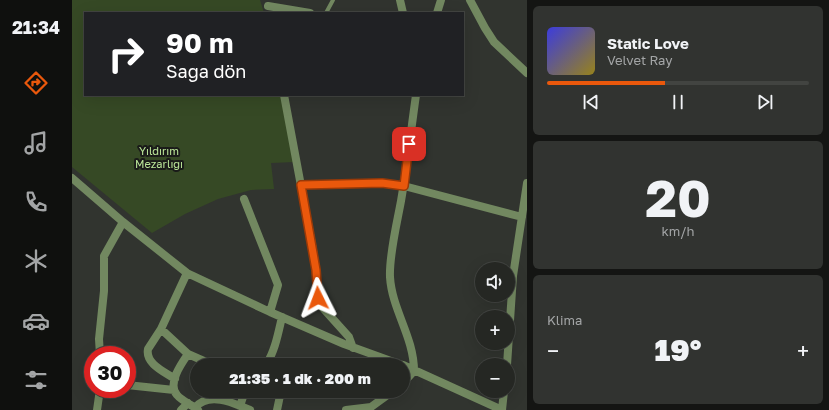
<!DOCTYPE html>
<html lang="tr">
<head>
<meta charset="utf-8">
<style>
  body { margin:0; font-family:"Golos Text",sans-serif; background:#313330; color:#f1f3f6; height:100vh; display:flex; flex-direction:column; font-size:15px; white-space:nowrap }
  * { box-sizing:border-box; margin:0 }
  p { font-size:13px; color:#a3a5a6 }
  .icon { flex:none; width:22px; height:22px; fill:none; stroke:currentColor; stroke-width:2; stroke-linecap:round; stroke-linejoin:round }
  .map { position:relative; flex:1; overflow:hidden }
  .side { display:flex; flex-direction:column; gap:6px; padding:6px; background:#141513; width:302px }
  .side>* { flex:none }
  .hud { position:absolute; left:12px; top:12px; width:380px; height:84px; border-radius:0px; box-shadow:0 4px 16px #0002,0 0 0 1px #424441; background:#202124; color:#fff; overflow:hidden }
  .fabs { position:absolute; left:403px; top:262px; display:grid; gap:8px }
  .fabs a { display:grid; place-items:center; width:40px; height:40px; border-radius:50%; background:#252723; box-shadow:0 4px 16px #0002,0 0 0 1px #424441; font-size:20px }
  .speed { position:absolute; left:12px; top:346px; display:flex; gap:8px; font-size:20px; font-weight:700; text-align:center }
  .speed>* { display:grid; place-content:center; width:52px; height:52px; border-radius:50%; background:#252723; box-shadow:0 4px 16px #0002,0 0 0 1px #424441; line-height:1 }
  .speed .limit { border:6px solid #d22; background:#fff; color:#111 }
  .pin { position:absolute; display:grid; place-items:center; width:34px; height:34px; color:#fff; margin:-17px; border-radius:8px; box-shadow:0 2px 6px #0006 }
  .me { position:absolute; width:44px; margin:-22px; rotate:357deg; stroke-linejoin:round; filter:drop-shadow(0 0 3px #0008) }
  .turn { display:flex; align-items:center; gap:14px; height:84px; padding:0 16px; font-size:18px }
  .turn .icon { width:52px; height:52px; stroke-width:2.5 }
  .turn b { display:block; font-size:28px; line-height:34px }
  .big { font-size:30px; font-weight:800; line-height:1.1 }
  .side .tile { flex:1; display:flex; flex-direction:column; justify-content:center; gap:6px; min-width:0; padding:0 14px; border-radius:6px; background:#313330 }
  .side .dial { align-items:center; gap:0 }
  .dial b { font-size:52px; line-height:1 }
  .song { display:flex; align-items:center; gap:12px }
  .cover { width:48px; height:48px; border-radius:6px; background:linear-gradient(135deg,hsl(240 70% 55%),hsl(50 70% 35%)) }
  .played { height:4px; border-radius:2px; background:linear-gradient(90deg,#ea580c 45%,#424441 45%) }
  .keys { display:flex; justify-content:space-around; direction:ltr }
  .heat { display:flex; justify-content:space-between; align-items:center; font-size:22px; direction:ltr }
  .trip { position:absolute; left:118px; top:358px; width:220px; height:40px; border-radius:20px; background:#252723; box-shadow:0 4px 16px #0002,0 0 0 1px #424441; font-weight:800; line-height:40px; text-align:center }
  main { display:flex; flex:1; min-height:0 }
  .tabs { display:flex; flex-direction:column; width:72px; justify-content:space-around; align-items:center; background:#0f100e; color:#a3a5a6 }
  .tabs .icon { width:28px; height:28px }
  .tabs .active { color:#ea580c }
  .tabs b { font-size:18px; color:#f1f3f6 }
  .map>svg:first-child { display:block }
</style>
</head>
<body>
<main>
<nav class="tabs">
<b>21:34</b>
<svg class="icon active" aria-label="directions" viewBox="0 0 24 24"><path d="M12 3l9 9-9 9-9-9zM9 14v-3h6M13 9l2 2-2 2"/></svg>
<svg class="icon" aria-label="music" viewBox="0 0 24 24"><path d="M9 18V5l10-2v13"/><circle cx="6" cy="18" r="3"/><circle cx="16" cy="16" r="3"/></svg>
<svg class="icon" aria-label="phone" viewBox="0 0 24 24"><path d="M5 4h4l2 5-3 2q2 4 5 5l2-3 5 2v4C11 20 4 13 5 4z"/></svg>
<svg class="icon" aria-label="climate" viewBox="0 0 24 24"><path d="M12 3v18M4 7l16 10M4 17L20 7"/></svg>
<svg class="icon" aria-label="car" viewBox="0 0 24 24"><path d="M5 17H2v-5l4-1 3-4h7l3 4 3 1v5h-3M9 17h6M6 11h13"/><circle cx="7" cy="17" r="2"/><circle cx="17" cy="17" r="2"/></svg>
<svg class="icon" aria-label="filters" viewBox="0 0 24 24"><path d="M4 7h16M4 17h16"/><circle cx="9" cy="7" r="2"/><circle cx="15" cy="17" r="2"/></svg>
</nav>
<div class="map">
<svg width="455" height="410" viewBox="0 0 455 410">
  <rect width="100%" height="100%" fill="#31342f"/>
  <path fill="#364925" d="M0,0H188L192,13H13V95H211L223,162L199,163L202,189L179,190L146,199L113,214L80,233L0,167Z"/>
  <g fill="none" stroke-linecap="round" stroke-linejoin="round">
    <path stroke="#728860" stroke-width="4" d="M254,13L261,0
      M229,185C260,184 302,179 332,186"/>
    <path stroke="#728860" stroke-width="8" d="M328,0L331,13
      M398,0L413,28L422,42L455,73
      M196,6L238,13
      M365,13L369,0
      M212,95L241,250L244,270L246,298L250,307L277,337L281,348
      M0,178L51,222L115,273L198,312L272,344L330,365
      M332,186L450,217
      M172,199L206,285L198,312
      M89,329L116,354L141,365
      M116,354C109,364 95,384 105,395C110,401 120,405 126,410
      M28,355L27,339L32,291V256L51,222
      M198,358L205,365
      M194,365C203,351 206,334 210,317
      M331,365L430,410
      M435,365L441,276L455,183
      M103,379C93,372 73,364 76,349L89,329L115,273
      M331,383L342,371C342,337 320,310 318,277C317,255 325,223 329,201C335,166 339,130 344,95
      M55,385L102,390
      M168,406L173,391
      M123,408C136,391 162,403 178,410
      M25,410L28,389
      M109,410L116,403
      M205,410L209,391
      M274,410L299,407L321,391
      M430,410L432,391"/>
  </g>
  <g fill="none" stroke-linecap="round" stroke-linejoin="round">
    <g stroke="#983908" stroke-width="10">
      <path id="route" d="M246,298L244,270L229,185L310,183L332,186L337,144"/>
    </g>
    <use href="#route" stroke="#ea580c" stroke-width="7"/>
  </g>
  <g text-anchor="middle" stroke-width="4" stroke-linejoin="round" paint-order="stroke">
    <g font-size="11" fill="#bbe698" stroke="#1a1b19">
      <text x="87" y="155">Yıldırım<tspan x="87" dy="13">Mezarlığı</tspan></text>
    </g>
  </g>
</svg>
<div class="fabs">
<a><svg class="icon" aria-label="sound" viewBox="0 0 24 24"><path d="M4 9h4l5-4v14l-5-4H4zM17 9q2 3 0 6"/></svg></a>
<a>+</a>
<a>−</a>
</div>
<div class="speed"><div class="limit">30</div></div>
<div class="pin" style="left:337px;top:144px;background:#d93025"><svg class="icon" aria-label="arrive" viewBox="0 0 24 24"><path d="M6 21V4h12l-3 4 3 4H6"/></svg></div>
<svg class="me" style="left:246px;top:298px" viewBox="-20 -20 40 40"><path d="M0-17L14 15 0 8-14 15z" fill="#ea580c" stroke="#fff" stroke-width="4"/></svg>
<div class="trip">21:35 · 1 dk · 200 m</div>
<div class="hud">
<div class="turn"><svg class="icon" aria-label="right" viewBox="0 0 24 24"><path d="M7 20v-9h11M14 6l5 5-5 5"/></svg><div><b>90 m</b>Sağa dön</div></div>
</div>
</div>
<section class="side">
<div class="tile">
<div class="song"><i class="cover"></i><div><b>Static Love</b><p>Velvet Ray</p></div></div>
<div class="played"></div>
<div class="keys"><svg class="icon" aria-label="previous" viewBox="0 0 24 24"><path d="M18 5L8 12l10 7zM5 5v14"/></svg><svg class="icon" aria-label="pause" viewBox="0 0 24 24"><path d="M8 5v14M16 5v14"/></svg><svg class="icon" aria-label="next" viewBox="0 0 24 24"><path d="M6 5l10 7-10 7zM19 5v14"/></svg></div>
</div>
<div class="tile dial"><b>20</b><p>km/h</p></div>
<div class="tile"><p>Klima</p>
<div class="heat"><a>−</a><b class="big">19°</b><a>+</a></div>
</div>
</section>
</main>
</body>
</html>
